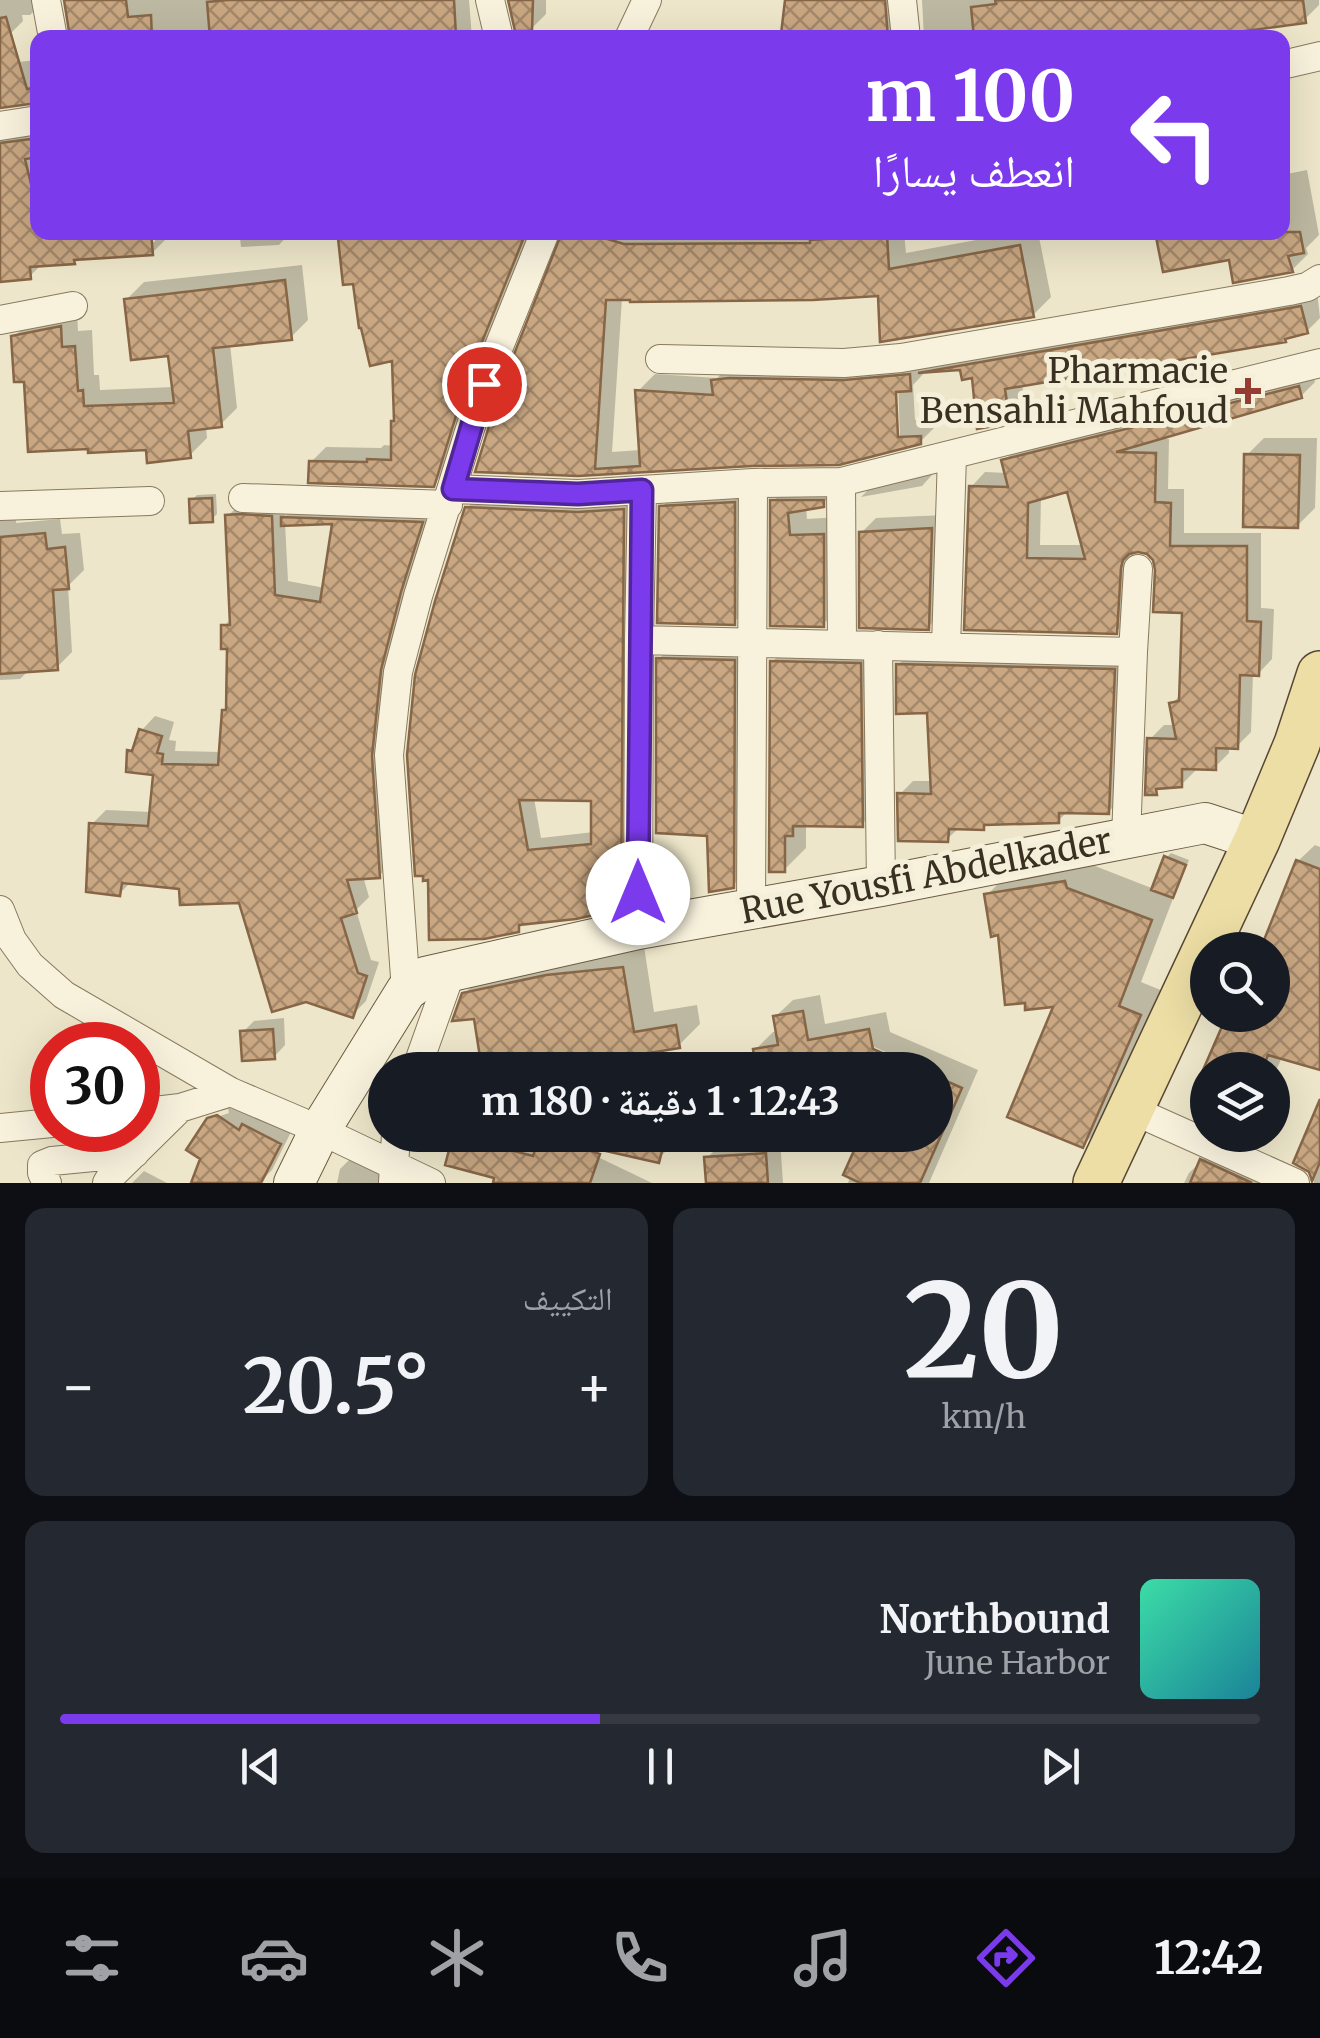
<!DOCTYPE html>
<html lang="ar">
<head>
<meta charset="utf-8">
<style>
  body { margin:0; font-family:Merriweather,"Noto Naskh Arabic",serif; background:#242831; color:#f1f3f6; direction:rtl; height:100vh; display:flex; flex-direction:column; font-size:38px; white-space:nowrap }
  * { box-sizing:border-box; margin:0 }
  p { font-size:32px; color:#9ea1a6 }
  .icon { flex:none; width:55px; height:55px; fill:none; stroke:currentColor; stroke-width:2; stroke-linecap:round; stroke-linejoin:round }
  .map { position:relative; height:1183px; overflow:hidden; direction:ltr }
  .drawer { display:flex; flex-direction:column; gap:25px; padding:25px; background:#0d0f14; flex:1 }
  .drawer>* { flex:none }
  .top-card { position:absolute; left:30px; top:30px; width:1260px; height:210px; border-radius:20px; box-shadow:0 10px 40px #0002; direction:rtl; background:#7c3aed; color:#fff; overflow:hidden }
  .fabs { position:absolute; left:1190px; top:932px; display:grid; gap:20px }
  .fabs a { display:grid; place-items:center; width:100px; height:100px; border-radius:50%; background:#171b24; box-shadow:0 10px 40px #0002; font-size:50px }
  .speed { position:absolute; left:30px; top:1022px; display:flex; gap:20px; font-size:50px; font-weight:700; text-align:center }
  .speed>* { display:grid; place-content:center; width:130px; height:130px; border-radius:50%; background:#171b24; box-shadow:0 10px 40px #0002; line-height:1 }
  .speed .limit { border:15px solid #d22; background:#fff; color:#111 }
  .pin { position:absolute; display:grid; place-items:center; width:85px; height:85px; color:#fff; margin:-42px; border:5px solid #fff; border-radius:50%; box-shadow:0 2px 10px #0007 }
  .me { position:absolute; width:110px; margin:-55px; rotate:0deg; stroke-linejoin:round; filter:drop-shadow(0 0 8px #0008) }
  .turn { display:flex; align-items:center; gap:35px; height:210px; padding:0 50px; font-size:45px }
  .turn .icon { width:130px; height:130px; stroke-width:2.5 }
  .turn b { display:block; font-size:70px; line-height:85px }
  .big { font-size:75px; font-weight:700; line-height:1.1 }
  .drawer .widget { flex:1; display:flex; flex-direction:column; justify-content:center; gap:15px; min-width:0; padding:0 35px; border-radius:20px; background:#242831 }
  .drawer .dial { align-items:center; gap:0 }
  .dial b { font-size:130px; line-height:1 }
  .song { display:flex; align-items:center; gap:30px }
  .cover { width:120px; height:120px; border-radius:15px; background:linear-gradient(135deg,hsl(160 70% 55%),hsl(190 70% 35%)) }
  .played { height:10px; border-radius:5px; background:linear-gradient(90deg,#7c3aed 45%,#363941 45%) }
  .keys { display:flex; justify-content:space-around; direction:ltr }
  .heat { display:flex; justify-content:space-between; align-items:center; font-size:55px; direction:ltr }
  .drawer .tiles { flex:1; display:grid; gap:25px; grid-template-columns:1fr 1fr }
  .widget:last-child { grid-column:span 2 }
  .trip { position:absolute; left:368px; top:1052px; width:585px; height:100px; border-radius:50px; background:#171b24; box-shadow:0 10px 40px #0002; font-weight:700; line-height:100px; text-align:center; direction:rtl }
  .tab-bar { display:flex; height:160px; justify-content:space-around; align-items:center; background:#090b0e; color:#9ea1a6 }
  .tab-bar .icon { width:70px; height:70px }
  .tab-bar .selected { color:#7c3aed }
  .tab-bar b { font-size:45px; color:#f1f3f6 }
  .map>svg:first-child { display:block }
</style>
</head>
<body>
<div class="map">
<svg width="1320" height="1183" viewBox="0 0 1320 1183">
  <defs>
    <pattern id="building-cross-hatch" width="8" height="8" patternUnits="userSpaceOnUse" patternTransform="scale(2.5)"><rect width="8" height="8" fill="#c9a782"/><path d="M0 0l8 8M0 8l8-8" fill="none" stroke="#a4886a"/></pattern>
  </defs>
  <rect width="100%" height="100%" fill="#ede6ca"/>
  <path fill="#0003" fill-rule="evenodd" d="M0,0H43V2L30,15H22L23,21L10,34L0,35Z
    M66,0H469L472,38H95Z
    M511,0H546V14L531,29Z
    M788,0H901L911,38H783Z
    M922,0H1319V5L1304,20L1181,38H924Z
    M668,32L685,38H662Z
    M37,60L38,101L0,106V64Z
    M0,121L38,127V232L150,242H155L154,232H166L167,238L152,253L78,257L74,261L42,264L30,276L0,280Z
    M1307,170L1319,235L1306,248L1308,254L1292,270L1231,257L1282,232V175Z
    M229,232H291L279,245L241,247L240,238L230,240Z
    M340,232H533L448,469L433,484L311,462L326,447L381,448L384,445L394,446L396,420L395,358L355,281Z
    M564,232H904L906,253L1019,232H1038L1051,297L1033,315L880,294L622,298L612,452L641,450L638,391L655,374L717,378L732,363L863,364L1317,291L1320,318L1307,331L1289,336L1285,340L1022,384L1025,403L1009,420L974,375L962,368L927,370L913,385L915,420L938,419V424L920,442L578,474ZM898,379L900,438H895L893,380Z
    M302,265L308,320L291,337L230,344L237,408L220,425L206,426L207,438L190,455L148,448L27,379L14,337L31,320L77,311L78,331L92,330L94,375H99L100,390L174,387L171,353L127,299L144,282Z
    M1313,374L1315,382L1301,396L1157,439H1169L1168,489H1184V533H1261V608L1274,609L1272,659L1258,674L1253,673L1251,732L1237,746H1229V753L1215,767H1196V770L1181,785L1162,786L1156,792L1150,739L1164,725H1176L1172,704L1181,694L1184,611L1155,559L1148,552L1134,550L1130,617L1116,632L967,628L971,487L985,472L1007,473L1004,461L1018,447ZM1069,489L1084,545H1040L1041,497Z
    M1264,438H1317L1315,508L1297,526L1247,455Z
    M932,471V475L922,486L861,497L872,486Z
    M791,484L840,486L822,504L806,507L807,519L840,517L841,607L823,624L773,501Z
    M752,485L751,605L734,622L662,507L679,490Z
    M216,494L217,514L212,519L192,500L197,495Z
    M481,494L637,496L633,892L619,906L526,921L518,929L467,508ZM534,798L594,799V832L541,838Z
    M242,502L285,504V516L297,504L435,509L414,575L393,862L379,876H363L369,897L356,910L371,960L379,962L366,1001L352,1015L241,901L182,887L131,882L119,894L92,824L106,810L151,812L155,773L130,751L137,744L142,730L155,716L174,722L169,740L176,741L175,751L222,752L224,711L228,707L229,647L224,626L232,618L228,516ZM335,521L325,588L288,581L285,523Z
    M17,511L16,523L60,519L62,534L80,533L84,570L68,586L72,652L57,667L30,669L20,679L0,680V512Z
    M946,515L943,612L928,627L861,533L876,518Z
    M794,640L882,642L884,802L862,824H806V848L784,870L772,662Z
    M673,644L748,646L747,871L732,886L709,833L659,659Z
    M912,651L1127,657L1122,798L1108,812L1068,811L1058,821L988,822L983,827H960L947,839L900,794L913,781H933L929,711L898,665Z
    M1315,845L1320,847V1065L1282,1057L1272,1080V1070H1208V1116L1190,1108L1230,1015H1272V950H1263L1298,861Z
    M1171,853L1189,860L1177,890L1172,895L1174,896L1141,982L1163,991L1107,1121L1083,1145L1057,1004L1000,933L987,895L1011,871L1090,864L1154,889L1166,858Z
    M644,946L654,1012L697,1005L700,1024L678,1046L531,1070H485L476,1016L464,994L486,972Z
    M820,995L825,1024L886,1012L890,1032L978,1070L929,1183H848L863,1135H935V1070H759L755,1050L773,1032H778L775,1017L793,1000ZM863,1042L915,1065H903L861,1046Z
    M284,1018L285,1045L274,1057L243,1032L254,1021Z
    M231,1103L252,1117L257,1112L292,1130L272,1170L259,1183H193L203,1158L211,1119L229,1113L228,1109L216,1112L223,1105Z
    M1320,1103V1183H1314L1310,1170Z
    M456,1135H526L547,1141L552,1135L652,1183H495L497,1177L448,1163Z
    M599,1135H673L670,1147L658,1159Z
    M780,1139L783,1183H708L707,1158L722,1143Z
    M1217,1146L1299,1183H1184L1189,1173Z
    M352,1157L382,1165L378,1183H337L340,1169Z
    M144,1171L167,1183H132Z"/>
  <path fill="url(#building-cross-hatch)" stroke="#866646" stroke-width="2.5" fill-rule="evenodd" d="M64,0H126L128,17L151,15L152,38H70Z
    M228,0H454L456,36L210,38L207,2Z
    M508,0H533L532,31H515Z
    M785,0H885L888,38H810L781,34Z
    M995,0H1303L1306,23L1191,38H974L971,7L996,4Z
    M6,17L27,89L38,87V103L0,108V18Z
    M31,139L33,158L25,159L38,213V232H151L153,255L74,260L75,264L30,267L31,279L0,282V143Z
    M386,232H526L468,377L434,487L308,483L309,461L367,462V459L391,460V421H394L392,361L370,366L361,328H359L353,284L343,285L338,238Z
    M562,232H584L624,244L810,243V240L887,235L889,269L1020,245L1034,317L880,342L878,296L813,300L630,302V300H606L595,469L640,466L635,390L713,395L711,380L729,378L844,380L910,374L911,391L896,392L898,437L921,436V444L839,465L752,466L578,476L475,472L500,390Z
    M1155,232H1300L1304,253L1288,256L1293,272L1233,283L1229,260L1163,272Z
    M285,280L292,340L213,348L222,427L188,431L191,458L147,463L146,450L88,453V449L28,452L24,382H14L11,336L61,326L62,347L75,346L78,391L83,390L84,406L174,403L168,356L131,360L124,299Z
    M1301,306L1308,333L1285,339L1286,342L1005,389L1010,422L988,427L977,429L972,378L962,380L960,370L918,373Z
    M1299,386L1302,398L1116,452L1156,453L1155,502L1171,503L1170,546H1247V621L1261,622L1259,676L1240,675L1238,749L1216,748V770L1182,769V787L1156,789L1157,795H1145L1147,738L1176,739L1169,703L1179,701L1182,613L1153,612L1155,570L1153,560L1147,554L1138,552L1129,554L1123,560L1121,568L1117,634L964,630L969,486L1008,487L1001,460ZM1067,492L1085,559L1027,558L1028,503Z
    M1244,454L1300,455L1298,528L1243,527Z
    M212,498L213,522L190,523L189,499Z
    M770,500H824V507L788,513L790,535L824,534V627L770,626Z
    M735,502V625L657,623L659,506Z
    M465,507L578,512L624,509L621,909L576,919L519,925V932L484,939L429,940L428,880L423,881V876H415L407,755L415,675L435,601ZM519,800L591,801V844L528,850Z
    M239,514L272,516L275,595L320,602L332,524L281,526V517L423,522L401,592L381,670L372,756L380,878L347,880L357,913L341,918L358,973L367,976L353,1018L306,1002L272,1012L239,903L180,905L179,889L122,883L120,896L86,892L89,823L148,826L153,775L126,772L127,750L132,751L139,729L162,736L157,753L163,754L162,764L218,765L222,710H226L227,649H221V625H230L225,515Z
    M932,528L929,630L859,628V532Z
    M45,533L47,549L65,547L69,589L53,590L58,670L0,674V537Z
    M656,658L735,660L734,888L709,892L707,836L656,833Z
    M770,661L861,663L863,827L793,826V836H785V872H769Z
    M896,664L1115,669L1109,814L1059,813V823L984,825V830L949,829L948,842L898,841L897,793L931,794L927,713L896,714Z
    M1164,856L1186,865L1173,898L1151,890Z
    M1296,860L1320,869V1070L1268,1055L1262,1070H1203L1227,1015H1272V950H1260Z
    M1065,881L1067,888L1152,920L1119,1006L1141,1015L1083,1148L1007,1117L1053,1007L1025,1010V1003L1005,1005L998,935L991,937L984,894Z
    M623,967L634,1032L676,1025L680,1048L546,1070H482L474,1019L452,1021L462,993L546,975Z
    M803,1011L808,1040L869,1029L873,1049L921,1070H756L753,1049L778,1045L773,1016Z
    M273,1029L275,1059L242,1061L240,1031Z
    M935,1076L962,1088L920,1183H860L843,1175L861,1135H935Z
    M1320,1099V1162L1312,1181L1309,1172L1293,1163Z
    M217,1115L239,1130L242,1124L281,1144L261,1183H191L200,1159L186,1150L207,1118Z
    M453,1135L533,1156L540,1135H545L600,1154L590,1183H493L494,1178L445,1165Z
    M576,1135H666L659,1163L575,1144Z
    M766,1153L768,1183H706L704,1157Z
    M1200,1159L1252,1183H1190Z"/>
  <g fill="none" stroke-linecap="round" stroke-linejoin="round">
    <g stroke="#88795f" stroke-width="30">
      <path id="minor" d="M46,0L53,38
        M490,0L499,38
        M902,0L906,38
        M629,38L647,0
        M1282,65L1320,56
        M0,126L38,120
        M0,320L73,306
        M660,359L844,363L901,358L1289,291L1307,287L1320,279
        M841,482L842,644
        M453,489L578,494L753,483L841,482L1320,363
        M243,498L448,505
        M0,506L150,501
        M639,640L642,490
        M878,645L881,886
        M946,647L952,455
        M1133,652L1138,569
        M751,909L753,483
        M0,910L12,940L30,965L64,995L231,1092L320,1130L431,1183
        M638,929L639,640L1133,652L1126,839
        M406,991L389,755L398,672L418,596L484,384L545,232
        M416,1070L452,969
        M1130,1109L1295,1183
        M138,1113L180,1108L231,1092
        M0,1128L52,1123
        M393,1182L396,1135
        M47,1183L42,1173V1165L52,1161L135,1153
        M107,1183L112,1175L180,1108"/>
    </g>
    <g stroke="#6b5b42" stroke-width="42">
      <path id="secondary" d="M294,1183L320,1130L406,991L425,977L638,929L881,886L1205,823L1257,840"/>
    </g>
    <g stroke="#574733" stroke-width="48">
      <path id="primary" d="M1096,1183L1257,840L1297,744L1320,674"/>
    </g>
    <use href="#minor" stroke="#f8f2dd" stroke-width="28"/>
    <use href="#secondary" stroke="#f8f2dd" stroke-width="40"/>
    <use href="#primary" stroke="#eddea5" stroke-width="45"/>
  </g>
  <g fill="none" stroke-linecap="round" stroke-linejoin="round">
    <g stroke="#51269a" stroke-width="25">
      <path id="route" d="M484,384L453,489L578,494L642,490L638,893"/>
    </g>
    <use href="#route" stroke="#7c3aed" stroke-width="18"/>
  </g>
  <path fill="#943c32" stroke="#f4efd9" stroke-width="4" d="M1243 376h10v10h10v10h-10v10h-10v-10h-10v-10h10z"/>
  <g text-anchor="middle" stroke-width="10" stroke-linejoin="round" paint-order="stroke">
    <g font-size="35" fill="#3a3022" stroke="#f4efd9" text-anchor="end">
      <text x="1228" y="383">Pharmacie<tspan x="1228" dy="40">Bensahli Mahfoud</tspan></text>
    </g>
    <g font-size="35" fill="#3a3022" stroke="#f4efd9">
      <text transform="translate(926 876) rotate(-11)" y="12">Rue Yousfi Abdelkader</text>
    </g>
  </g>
</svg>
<div class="fabs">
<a><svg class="icon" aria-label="search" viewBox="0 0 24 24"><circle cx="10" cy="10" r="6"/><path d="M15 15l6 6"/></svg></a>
<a><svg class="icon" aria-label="layers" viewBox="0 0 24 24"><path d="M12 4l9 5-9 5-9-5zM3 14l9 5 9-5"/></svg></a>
</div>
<div class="speed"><div class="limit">30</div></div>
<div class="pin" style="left:484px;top:384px;background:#d93025"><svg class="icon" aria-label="arrive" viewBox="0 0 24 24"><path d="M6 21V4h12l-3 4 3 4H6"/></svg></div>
<svg class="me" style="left:638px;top:893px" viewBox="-20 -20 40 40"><circle r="19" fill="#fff"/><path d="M0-13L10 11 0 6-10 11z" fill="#7c3aed"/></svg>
<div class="trip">12:43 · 1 دقيقة · 180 m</div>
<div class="top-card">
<div class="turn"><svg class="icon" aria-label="left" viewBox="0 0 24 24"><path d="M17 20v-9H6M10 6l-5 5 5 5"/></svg><div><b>100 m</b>انعطف يسارًا</div></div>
</div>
</div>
<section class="drawer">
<div class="tiles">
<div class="widget dial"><b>20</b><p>km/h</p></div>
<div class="widget"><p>التكييف</p>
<div class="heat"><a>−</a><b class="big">20.5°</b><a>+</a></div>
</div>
<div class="widget">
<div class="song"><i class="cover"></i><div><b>Northbound</b><p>June Harbor</p></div></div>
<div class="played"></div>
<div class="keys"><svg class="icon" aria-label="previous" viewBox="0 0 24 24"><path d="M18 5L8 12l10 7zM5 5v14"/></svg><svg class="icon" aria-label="pause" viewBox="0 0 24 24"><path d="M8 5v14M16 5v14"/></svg><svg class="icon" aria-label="next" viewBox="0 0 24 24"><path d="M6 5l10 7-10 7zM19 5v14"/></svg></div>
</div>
</div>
</section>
<nav class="tab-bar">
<b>12:42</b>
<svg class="icon selected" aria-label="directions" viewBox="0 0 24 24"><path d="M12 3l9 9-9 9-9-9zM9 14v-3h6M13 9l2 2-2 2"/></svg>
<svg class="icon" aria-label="music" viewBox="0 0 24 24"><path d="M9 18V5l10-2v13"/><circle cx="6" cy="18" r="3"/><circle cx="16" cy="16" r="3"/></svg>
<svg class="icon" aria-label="phone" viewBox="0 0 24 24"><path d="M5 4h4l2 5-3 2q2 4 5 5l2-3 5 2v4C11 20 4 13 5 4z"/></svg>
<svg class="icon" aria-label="climate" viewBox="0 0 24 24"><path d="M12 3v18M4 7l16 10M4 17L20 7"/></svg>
<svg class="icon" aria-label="car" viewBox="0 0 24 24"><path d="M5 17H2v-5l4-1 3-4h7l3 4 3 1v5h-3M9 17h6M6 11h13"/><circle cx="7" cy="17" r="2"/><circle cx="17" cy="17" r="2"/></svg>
<svg class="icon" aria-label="filters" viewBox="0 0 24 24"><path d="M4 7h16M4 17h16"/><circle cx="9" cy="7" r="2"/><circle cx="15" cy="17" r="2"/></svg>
</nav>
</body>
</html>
